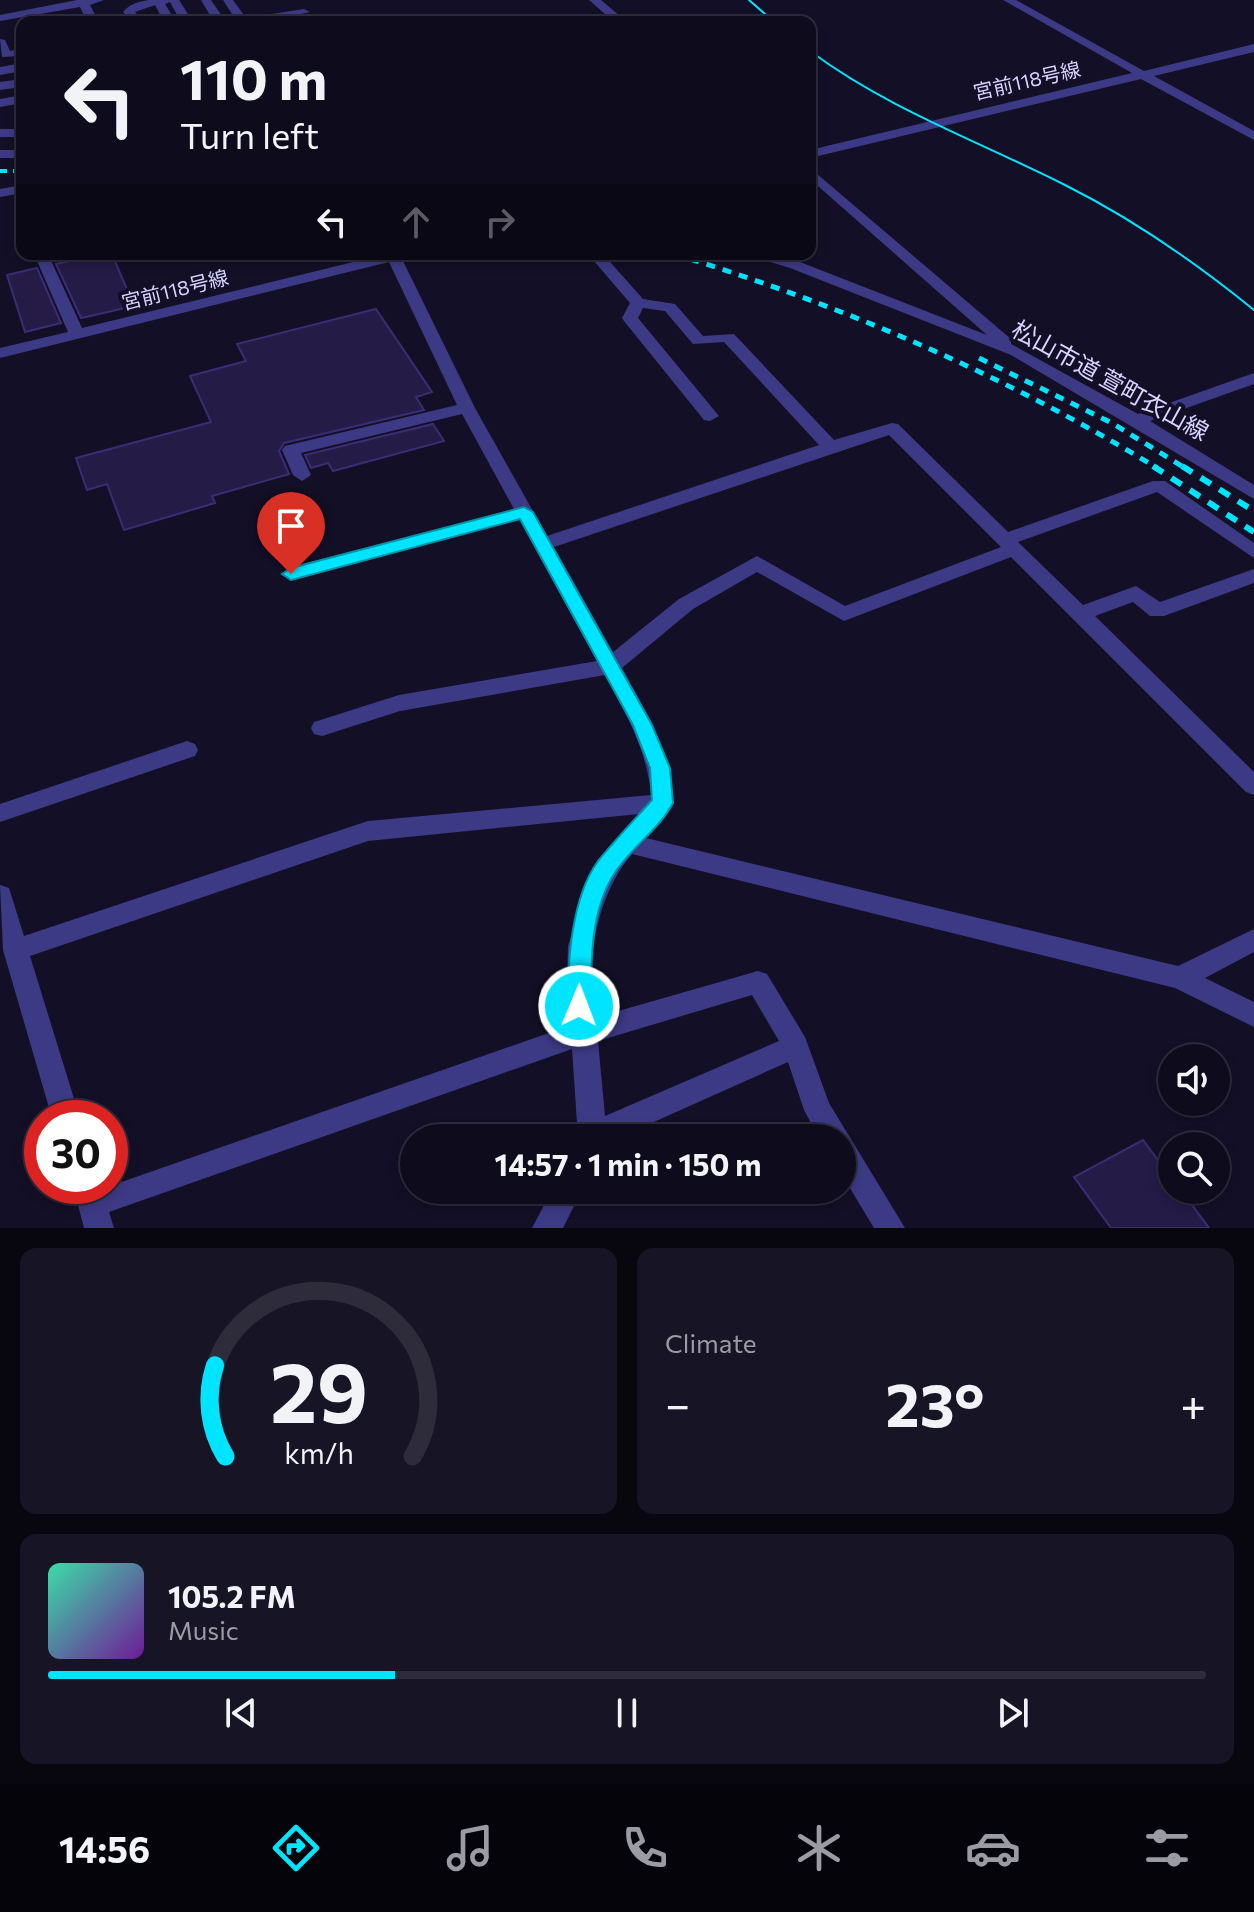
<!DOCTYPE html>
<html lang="en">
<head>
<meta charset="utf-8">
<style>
  body { margin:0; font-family:Commissioner,"Noto Sans JP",sans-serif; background:#171425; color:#f1f3f6; height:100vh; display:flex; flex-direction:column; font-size:30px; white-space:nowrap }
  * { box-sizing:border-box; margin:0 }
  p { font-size:26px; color:#9b9ba3 }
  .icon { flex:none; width:44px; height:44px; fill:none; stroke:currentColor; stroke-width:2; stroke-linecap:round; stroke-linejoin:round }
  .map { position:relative; height:1228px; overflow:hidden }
  .drawer { display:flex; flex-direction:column; gap:20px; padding:20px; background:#08060f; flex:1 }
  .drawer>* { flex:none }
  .guide { position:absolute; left:16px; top:16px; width:800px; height:244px; border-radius:16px; box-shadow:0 4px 12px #0003,0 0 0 2px #2e2b3b; background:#0e0b1c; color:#f1f3f6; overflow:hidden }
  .buttons { position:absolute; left:1158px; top:1044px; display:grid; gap:16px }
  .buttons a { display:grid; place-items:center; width:72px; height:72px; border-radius:50%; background:#0e0b1c; box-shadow:0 4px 12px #0003,0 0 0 2px #2e2b3b; font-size:40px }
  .speed { position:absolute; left:24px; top:1100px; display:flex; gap:16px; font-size:40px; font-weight:700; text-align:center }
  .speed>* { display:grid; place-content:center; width:104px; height:104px; border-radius:50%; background:#0e0b1c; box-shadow:0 4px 12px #0003,0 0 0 2px #2e2b3b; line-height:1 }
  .speed .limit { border:12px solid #d22; background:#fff; color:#111 }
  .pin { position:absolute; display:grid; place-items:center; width:68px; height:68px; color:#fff; margin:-82px -34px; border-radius:50% 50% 50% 0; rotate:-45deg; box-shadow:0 0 8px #0007 }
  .pin .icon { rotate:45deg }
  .me { position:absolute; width:88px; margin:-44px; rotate:1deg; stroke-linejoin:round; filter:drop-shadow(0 0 6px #0008) }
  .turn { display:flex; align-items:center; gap:28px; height:168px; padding:0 32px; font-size:36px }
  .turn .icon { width:104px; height:104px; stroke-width:2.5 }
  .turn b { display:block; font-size:56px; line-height:68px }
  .lanes { display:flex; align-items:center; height:76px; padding:0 32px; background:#0003; justify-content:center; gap:40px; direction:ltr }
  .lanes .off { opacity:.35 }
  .big { font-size:60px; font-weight:700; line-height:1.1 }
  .drawer .widget { flex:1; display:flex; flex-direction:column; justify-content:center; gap:12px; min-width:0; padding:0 28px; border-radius:16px; background:#171425 }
  .drawer .dial { align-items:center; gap:0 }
  .dial svg { height:208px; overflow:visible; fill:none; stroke:#2e2b3b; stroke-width:7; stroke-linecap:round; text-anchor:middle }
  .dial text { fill:#f1f3f6; stroke:none }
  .song { display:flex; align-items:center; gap:24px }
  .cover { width:96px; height:96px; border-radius:12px; background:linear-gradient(135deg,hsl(160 70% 55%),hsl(280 70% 35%)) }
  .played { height:8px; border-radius:4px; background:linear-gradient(90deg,#00e5ff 30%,#2e2b3b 30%) }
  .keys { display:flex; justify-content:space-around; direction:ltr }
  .heat { display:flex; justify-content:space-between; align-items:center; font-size:44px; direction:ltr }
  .drawer .tiles { flex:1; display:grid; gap:20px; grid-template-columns:1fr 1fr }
  .widget:last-child { grid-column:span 2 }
  .trip { position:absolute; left:400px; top:1124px; width:456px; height:80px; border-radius:40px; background:#0e0b1c; box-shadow:0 4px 12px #0003,0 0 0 2px #2e2b3b; font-weight:700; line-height:80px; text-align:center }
  .menu { display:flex; height:128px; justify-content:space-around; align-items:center; background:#06040b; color:#9b9ba3 }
  .menu .icon { width:56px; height:56px }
  .menu .on { color:#00e5ff }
  .menu b { font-size:36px; color:#f1f3f6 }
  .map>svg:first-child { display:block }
</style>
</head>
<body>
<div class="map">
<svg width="1254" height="1228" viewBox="0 0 1254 1228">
  <rect width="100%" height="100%" fill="#130f26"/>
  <path fill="#241b47" stroke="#3b2d73" stroke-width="2" d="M101,254H112L134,306L81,318L56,264Z
    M37,268L61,323L25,332L7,275Z
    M376,309L432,392L416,397L424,410L284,443L279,451L289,474L212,496L215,503L124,530L107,484L87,490L76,458L211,422L190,376L246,361L237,344Z
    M433,424L444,441L333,471L328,463L311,468L305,455Z
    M1143,1140L1172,1179V1190H1181L1209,1228H1111L1074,1177Z"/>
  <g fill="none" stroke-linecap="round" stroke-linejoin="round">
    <path fill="#3d3a85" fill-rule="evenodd" d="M104,0L90,5L99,22H87L80,7L0,21V15L77,0Z
      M149,0H179L193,22H181L170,2L165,4L176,22H164L155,5L135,12L143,22H131L123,12C131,3 138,2 149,0Z
      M201,0H211L226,22H214Z
      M223,0H233L246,18L304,9L310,12L265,22H237Z
      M589,0H601L627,22H614Z
      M1003,0H1016L1144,71L1254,44V52L1154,76L1254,131V140L1141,79L810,158V150L1132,73Z
      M0,39L5,40L10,51L22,48V56L2,57Z
      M22,63V71L0,75V67Z
      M22,79V87L0,90V82Z
      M22,95V103L0,107V99Z
      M0,129H22V137H0Z
      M0,150H22V158H0Z
      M810,168L1011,339V344L1138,414L1254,373V384L1150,421L1254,485V499L1011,355L790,268L754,257L752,254H774L800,262L987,335L810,179Z
      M22,185V193L0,197V189Z
      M34,254H48L82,328L386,254H411L402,259L475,408L547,536L819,445L724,342L693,344L665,311L643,308L638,318L719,416L710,421L704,420L624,321L622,318L630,303L588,254H603L643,299L675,304L703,336L734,334L834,440L892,423L898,424L1008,532L1153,481H1165L1254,543V558L1157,492L1018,542L1083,605L1136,586L1160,602L1254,569V583L1164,616H1150L1133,602L1095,616L1254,772V795L1246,792L1011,557L844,621L757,572L693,609L622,668C648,715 669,748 674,803L646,838L1178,966L1254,929V952L1205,978L1254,1002V1027L1175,988L632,854C596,896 585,963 594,1018L758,971L767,974L805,1037L829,1103L905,1228H874L842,1175V1138H819L804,1110L788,1062L618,1138H578L572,1049L109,1212L114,1228H84L73,1186H110L569,1026L566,1006L568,946L592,870L639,814L368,841L30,956L80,1118H52L3,950L0,885L9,888L24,936L368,821L651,795C647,750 626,714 605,675L400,711L322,736L314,734L311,728L314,722L399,695L597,661L519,519L291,581L281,574L291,567L514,509L462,414L301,453L311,475L302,481L293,475L282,450L285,446L457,405L389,262L0,358V348L68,332ZM889,435L1001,547L845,606L757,556L679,599L613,652L554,547ZM752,995L779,1041L605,1116L598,1041Z
      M187,741L195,744L198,750L195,756L0,822V804Z
      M552,1190H582L563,1228H532Z"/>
    <path stroke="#00e5ff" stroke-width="2" d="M749,0L774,22
      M810,51C888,109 978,141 1065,185C1133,219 1195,262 1254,310"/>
    <path stroke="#00e5ff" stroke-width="4" stroke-dasharray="7 6" stroke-linecap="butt" d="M0,171H22"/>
    <path stroke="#00e5ff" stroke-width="5" stroke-dasharray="9 8" stroke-linecap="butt" d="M674,254C844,306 1005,375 1157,468
      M979,358L1112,423L1185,468"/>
    <path stroke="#00e5ff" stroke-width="6" stroke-dasharray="12 10" stroke-linecap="butt" d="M1153,466L1254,532
      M1182,466L1254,511"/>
  </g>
  <path fill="#00e5ff" stroke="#0095a6" stroke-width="2" d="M524,507L533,512L652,725L670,768L673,803C659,830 630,848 614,874C590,912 591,963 591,1006L587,1014L579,1017L571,1014L567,1006C568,962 571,898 598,861C615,840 634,820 652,800L650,768L633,725L520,519L291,580L282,574L291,568Z"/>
  <g text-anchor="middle" stroke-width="8" stroke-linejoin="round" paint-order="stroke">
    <g font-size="20" fill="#d9d4ff" stroke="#130f26">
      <text transform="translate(1027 81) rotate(-13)" y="7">宮前118号線</text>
      <text transform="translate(175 290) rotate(-14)" y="7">宮前118号線</text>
    </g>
    <g font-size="24" fill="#d9d4ff" stroke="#130f26">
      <text transform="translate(1110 381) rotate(29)" y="8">松山市道 萱町衣山線</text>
    </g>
  </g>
</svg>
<div class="buttons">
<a><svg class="icon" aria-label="sound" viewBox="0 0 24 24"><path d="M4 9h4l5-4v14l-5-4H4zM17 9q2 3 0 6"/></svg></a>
<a><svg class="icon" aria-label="search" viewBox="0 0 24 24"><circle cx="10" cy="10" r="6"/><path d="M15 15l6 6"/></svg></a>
</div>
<div class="speed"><div class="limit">30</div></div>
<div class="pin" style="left:291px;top:574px;background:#d93025"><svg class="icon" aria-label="arrive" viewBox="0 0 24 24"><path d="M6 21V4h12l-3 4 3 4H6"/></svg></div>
<svg class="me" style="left:579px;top:1006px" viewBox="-20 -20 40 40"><circle r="17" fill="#00e5ff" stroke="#fff" stroke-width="3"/><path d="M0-11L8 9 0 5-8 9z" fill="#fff"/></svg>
<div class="trip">14:57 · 1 min · 150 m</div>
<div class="guide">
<div class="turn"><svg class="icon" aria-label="left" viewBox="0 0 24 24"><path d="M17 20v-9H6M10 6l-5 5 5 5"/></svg><div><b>110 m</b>Turn left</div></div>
<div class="lanes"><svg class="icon" aria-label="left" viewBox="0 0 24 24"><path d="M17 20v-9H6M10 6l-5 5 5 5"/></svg><svg class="icon off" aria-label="ahead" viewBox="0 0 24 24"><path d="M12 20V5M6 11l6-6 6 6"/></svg><svg class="icon off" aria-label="right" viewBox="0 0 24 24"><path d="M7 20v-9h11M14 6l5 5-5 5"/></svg></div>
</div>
</div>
<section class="drawer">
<div class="tiles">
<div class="widget dial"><svg viewBox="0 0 100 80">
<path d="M14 69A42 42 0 1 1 86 69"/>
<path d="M14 69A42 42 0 0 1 10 34" stroke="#00e5ff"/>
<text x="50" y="56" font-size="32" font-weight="700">29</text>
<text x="50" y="72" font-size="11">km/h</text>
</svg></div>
<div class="widget"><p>Climate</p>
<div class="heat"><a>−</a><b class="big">23°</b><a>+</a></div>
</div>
<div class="widget">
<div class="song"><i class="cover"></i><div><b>105.2 FM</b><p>Music</p></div></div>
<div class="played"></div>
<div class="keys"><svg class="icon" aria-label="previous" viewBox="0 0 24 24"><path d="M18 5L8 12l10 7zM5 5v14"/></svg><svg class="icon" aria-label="pause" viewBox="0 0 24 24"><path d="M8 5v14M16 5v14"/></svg><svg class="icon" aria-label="next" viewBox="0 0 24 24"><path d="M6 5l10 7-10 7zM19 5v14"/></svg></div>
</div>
</div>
</section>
<nav class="menu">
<b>14:56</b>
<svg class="icon on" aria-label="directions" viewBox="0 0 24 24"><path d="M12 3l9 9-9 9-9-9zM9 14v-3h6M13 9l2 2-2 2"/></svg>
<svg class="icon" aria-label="music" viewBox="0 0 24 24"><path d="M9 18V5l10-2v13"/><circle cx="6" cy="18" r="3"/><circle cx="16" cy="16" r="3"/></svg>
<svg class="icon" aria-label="phone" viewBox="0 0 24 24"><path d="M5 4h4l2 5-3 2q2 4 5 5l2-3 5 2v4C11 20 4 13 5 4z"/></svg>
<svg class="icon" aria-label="climate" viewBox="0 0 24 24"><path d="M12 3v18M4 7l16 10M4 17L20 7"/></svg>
<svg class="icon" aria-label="car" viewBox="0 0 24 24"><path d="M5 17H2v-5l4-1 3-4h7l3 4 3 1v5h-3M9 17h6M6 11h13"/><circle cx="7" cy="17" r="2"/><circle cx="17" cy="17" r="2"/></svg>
<svg class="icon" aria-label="filters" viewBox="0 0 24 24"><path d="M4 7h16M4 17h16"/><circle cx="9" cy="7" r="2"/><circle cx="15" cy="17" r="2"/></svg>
</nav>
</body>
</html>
